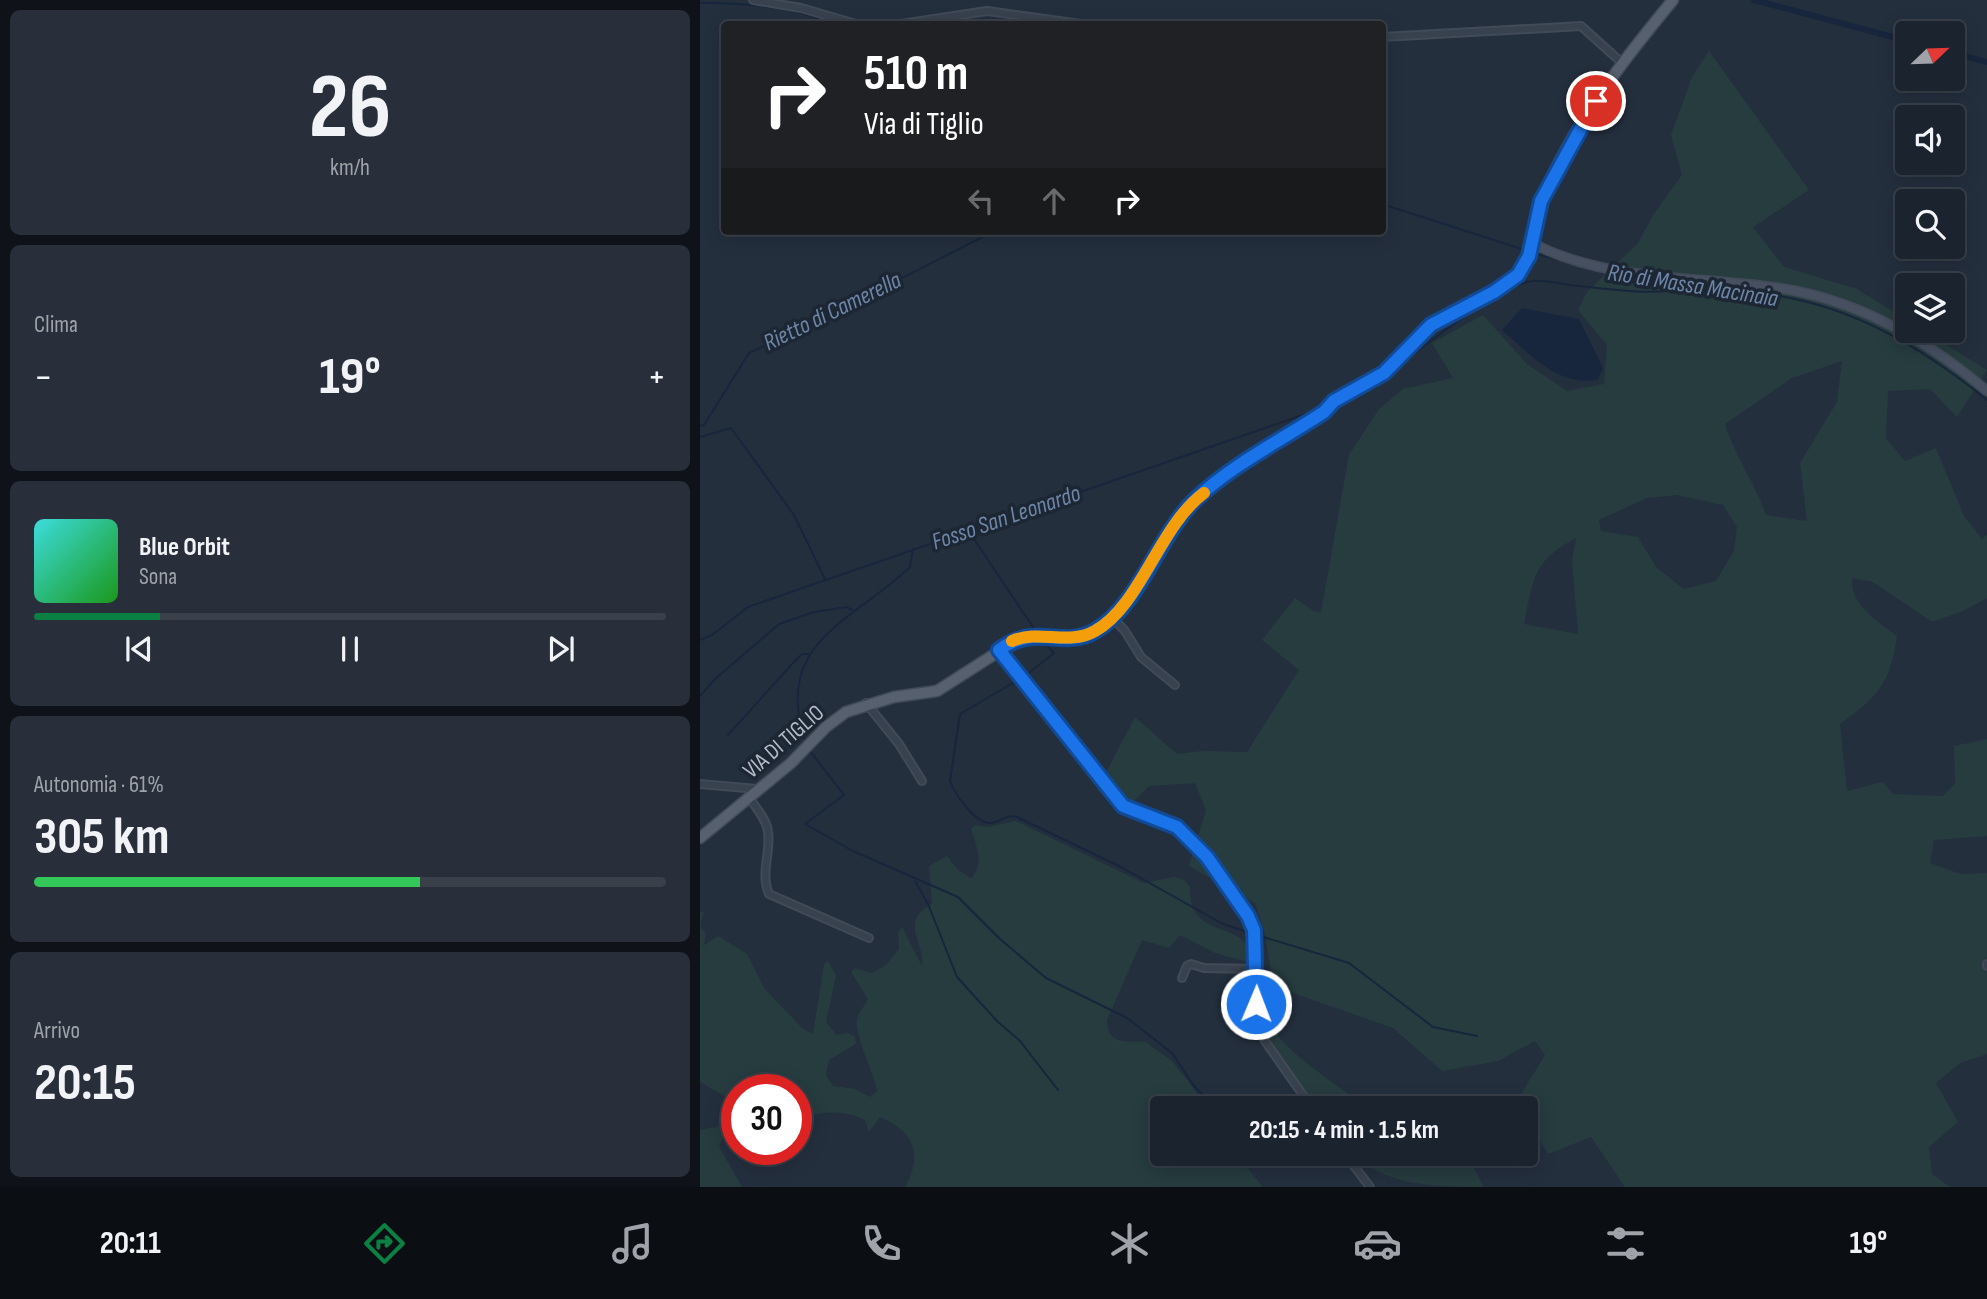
<!DOCTYPE html>
<html lang="it">
<head>
<meta charset="utf-8">
<style>
  body { margin:0; font-family:"Sofia Sans Condensed",sans-serif; background:#282f3a; color:#f1f3f6; height:100vh; display:flex; flex-direction:column; font-size:26px; white-space:nowrap }
  * { box-sizing:border-box; margin:0 }
  p { font-size:23px; color:#a0a4aa }
  .icon { flex:none; width:38px; height:38px; fill:none; stroke:currentColor; stroke-width:2; stroke-linecap:round; stroke-linejoin:round }
  .map { position:relative; flex:1; overflow:hidden }
  .drawer { display:flex; flex-direction:column; gap:10px; padding:10px; background:#0f1319; width:700px }
  .drawer>* { flex:none }
  .guide { position:absolute; left:21px; top:21px; width:665px; height:214px; border-radius:7px; box-shadow:0 4px 18px #0003,0 0 0 2px #39404a; background:#202124; color:#fff; overflow:hidden }
  .needle { width:46px; rotate:67deg }
  .fabs { position:absolute; left:1195px; top:21px; display:grid; gap:14px }
  .fabs a { display:grid; place-items:center; width:70px; height:70px; border-radius:7px; background:#1b232e; box-shadow:0 4px 18px #0003,0 0 0 2px #39404a; font-size:35px }
  .speed { position:absolute; left:21px; top:1074px; display:flex; gap:14px; font-size:35px; font-weight:700; text-align:center }
  .speed>* { display:grid; place-content:center; width:91px; height:91px; border-radius:50%; background:#1b232e; box-shadow:0 4px 18px #0003,0 0 0 2px #39404a; line-height:1 }
  .speed .limit { border:10px solid #d22; background:#fff; color:#111 }
  .pin { position:absolute; display:grid; place-items:center; width:60px; height:60px; color:#fff; margin:-30px; border:4px solid #fff; border-radius:50%; box-shadow:0 2px 7px #0007 }
  .me { position:absolute; width:77px; margin:-38px; rotate:1deg; stroke-linejoin:round; filter:drop-shadow(0 0 5px #0008) }
  .turn { display:flex; align-items:center; gap:24px; height:147px; padding:0 28px; font-size:32px }
  .turn .icon { width:91px; height:91px; stroke-width:2.5 }
  .turn b { display:block; font-size:49px; line-height:60px }
  .lanes { display:flex; align-items:center; height:66px; padding:0 28px; background:#0003; justify-content:center; gap:35px; direction:ltr }
  .lanes .off { opacity:.35 }
  .big { font-size:52px; font-weight:700; line-height:1.1 }
  .drawer .tile { flex:1; display:flex; flex-direction:column; justify-content:center; gap:10px; min-width:0; padding:0 24px; border-radius:10px; background:#282f3a }
  .drawer .dial { align-items:center; gap:0 }
  .dial b { font-size:91px; line-height:1 }
  .song { display:flex; align-items:center; gap:21px }
  .cover { width:84px; height:84px; border-radius:10px; background:linear-gradient(135deg,hsl(180 70% 55%),hsl(120 70% 35%)) }
  .played { height:7px; border-radius:4px; background:linear-gradient(90deg,#0b8043 20%,#39404a 20%) }
  .keys { display:flex; justify-content:space-around; direction:ltr }
  .heat { display:flex; justify-content:space-between; align-items:center; font-size:38px; direction:ltr }
  .charge { height:10px; border-radius:5px; background:linear-gradient(90deg,#34c759 61%,#39404a 0) }
  .trip { position:absolute; left:450px; top:1096px; width:388px; height:70px; border-radius:7px; background:#1b232e; box-shadow:0 4px 18px #0003,0 0 0 2px #39404a; font-weight:700; line-height:70px; text-align:center }
  .tab-bar { display:flex; height:112px; justify-content:space-around; align-items:center; background:#0b0e12; color:#a0a4aa }
  .tab-bar .icon { width:49px; height:49px }
  .tab-bar .on { color:#0b8043 }
  .tab-bar b { font-size:32px; color:#f1f3f6 }
  main { display:flex; flex:1; min-height:0 }
  .map>svg:first-child { display:block }
</style>
</head>
<body>
<main>
<section class="drawer">
<div class="tile dial"><b>26</b><p>km/h</p></div>
<div class="tile"><p>Clima</p>
<div class="heat"><a>−</a><b class="big">19°</b><a>+</a></div>
</div>
<div class="tile">
<div class="song"><i class="cover"></i><div><b>Blue Orbit</b><p>Sona</p></div></div>
<div class="played"></div>
<div class="keys"><svg class="icon" aria-label="previous" viewBox="0 0 24 24"><path d="M18 5L8 12l10 7zM5 5v14"/></svg><svg class="icon" aria-label="pause" viewBox="0 0 24 24"><path d="M8 5v14M16 5v14"/></svg><svg class="icon" aria-label="next" viewBox="0 0 24 24"><path d="M6 5l10 7-10 7zM19 5v14"/></svg></div>
</div>
<div class="tile"><p>Autonomia · 61%</p><b class="big">305 km</b><div class="charge"></div></div>
<div class="tile"><p>Arrivo</p><b class="big">20:15</b></div>
</section>
<div class="map">
<svg width="1287" height="1187" viewBox="0 0 1287 1187">
  <rect width="100%" height="100%" fill="#242f3e"/>
  <path fill="#263c3f" fill-rule="evenodd" d="M1009,51L1109,190L1053,227L1084,267L1157,289L1207,320L1208,331H1224L1287,370L1257,417L1230,389L1188,391L1186,438L1205,461L1236,448L1264,516L1282,539L1287,534V598L1263,611L1232,622L1173,582L1152,578C1150,605 1177,621 1197,636C1190,685 1178,696 1140,724L1147,791L1183,782L1193,794L1242,796L1255,784L1254,746L1287,739V836L1234,840L1230,863L1261,874L1287,873V1054L1260,1063L1236,1083L1258,1122L1229,1147L1232,1174L1250,1187H925L891,1137L848,1154L826,1118V1108H819L816,1102L845,1055L835,1041L798,1061L742,1071L693,1028L573,986L565,934L555,903L489,866L506,810L495,783L449,786L423,812L397,790L435,717L477,754L502,751L547,752L599,670L562,640L595,598L614,611L621,612L649,455L679,409L703,389L753,378L732,343L783,315L827,364L867,391L904,384L907,345L878,310L887,292L938,243L953,215L982,175L971,135L992,77ZM1142,361L1137,402L1100,463L1107,521L1066,515C1055,483 1035,456 1025,424L1092,378ZM977,495L1023,505L1037,527L1034,551L1016,581L984,589L956,567L938,537L901,531L899,520L947,498ZM876,538L872,560L878,634L824,624C834,578 832,562 876,538Z
    M316,821L444,883L474,877L484,880L490,887C488,937 534,921 551,950L548,962L515,953L480,935L469,948L442,940L407,1020C407,1046 428,1041 446,1042L472,1061L509,1108H462V1153H535L563,1187H205C224,1154 213,1131 180,1117L169,1132L165,1120C145,1109 117,1111 96,1120V1090H37V1111L26,1097L0,1082V912H4L0,926L6,934L3,946L18,936L47,954L64,988L102,1028L113,1034L124,964L128,961L136,975L126,1022L137,1035L147,1033L155,1037L156,1044L129,1060L126,1075L133,1086L155,1089L170,1097L177,1091C174,1073 154,1034 157,1019C159,1012 165,1005 168,999L151,972L155,968L172,973L186,965L199,949L198,932L202,927L222,966C225,941 198,922 232,904L229,866L247,856L258,870L271,878C285,866 276,844 271,829L276,825L287,827Z
    M558,980L570,984C569,993 564,1008 566,1016C575,1045 634,1084 658,1100L663,1108H618L566,1040L559,1020Z
    M29,1119L35,1131L24,1136L19,1146L42,1187H0V1130L16,1127Z
    M654,1153H766L784,1187C741,1187 683,1187 654,1153Z"/>
  <path fill="#17263c" d="M822,308L879,319L903,368L897,380C857,386 830,354 802,330Z"/>
  <g fill="none" stroke-linecap="round" stroke-linejoin="round">
    <path stroke="#17263c" stroke-width="2" d="M0,3C39,2 98,8 134,24
      M682,204L828,251
      M833,253L885,267
      M908,272C962,285 1018,287 1073,295C1155,307 1224,349 1287,400
      M694,371C718,349 802,285 832,281C844,280 858,283 870,285C910,289 952,297 992,287
      M647,400L677,386L690,375
      M0,426L4,425L49,353L116,322L294,231
      M0,437L31,428L94,515L125,579
      M268,530L333,627
      M0,640L12,635L48,607L620,409
      M325,676L354,653L344,642
      M316,681L260,714L250,781C255,794 275,824 291,823C301,822 307,814 317,817L421,867L521,923L550,933
      M0,696L15,679L79,624L114,612L147,607L152,610
      M28,735L93,663L102,654H109
      M106,743C71,643 151,623 210,567L213,549
      M110,751L144,795L105,824L153,851L258,897L300,939L346,978L427,1018L472,1053L494,1086L515,1108
      M215,881L228,904L257,977L297,1021L320,1041L358,1090
      M560,936L649,963L733,1027L777,1036"/>
    <path stroke="#17263c" stroke-width="6" d="M1054,0L1208,41
      M1253,53L1287,62"/>
    <g stroke="#414a57" stroke-width="10">
      <path id="street" d="M53,0L101,8L156,24
        M201,24L287,11L381,24
        M682,37L881,26L921,62
        M412,617L425,631L441,657L475,685
        M299,650L423,806L477,827L496,843L546,912L556,939L559,1025L565,1041L612,1108
        M166,703L199,744L222,781
        M0,784L57,789
        M49,797C55,807 67,819 68,832C71,853 60,873 69,894L169,938
        M1287,966V964
        M482,978L487,966L491,964L504,968L556,969
        M644,1153L670,1187"/>
    </g>
    <g stroke="#414a57" stroke-width="11">
      <path id="secondary" d="M832,243C906,282 998,276 1078,288C1156,299 1228,341 1287,391"/>
    </g>
    <g stroke="#414a57" stroke-width="13">
      <path id="primary" d="M0,838L91,763L126,727L146,712L194,697L237,691L323,636L370,638L395,632L424,603L482,514L496,499L537,468L624,412C640,393 663,390 682,375C704,357 719,332 744,317C768,303 798,295 818,275C837,256 833,223 842,200C870,128 924,59 973,0"/>
    </g>
    <use href="#street" stroke="#38414e" stroke-width="6"/>
    <use href="#secondary" stroke="#465061" stroke-width="8"/>
    <use href="#primary" stroke="#56606e" stroke-width="10"/>
  </g>
  <g fill="none" stroke-linecap="round" stroke-linejoin="round">
    <g stroke="#114b97" stroke-width="18">
      <path id="route" d="M556,1004L554,930L548,916L507,857L477,827L423,806L299,650C337,622 362,650 395,631C440,605 458,535 496,499C533,464 582,440 624,412L634,401L684,373L731,325L794,292L818,275L829,256L841,201L896,101"/>
    </g>
    <use href="#route" stroke="#1a73e8" stroke-width="12"/>
    <path stroke="#f59e0b" stroke-width="12" d="M312,641C339,629 369,646 395,631C441,605 459,526 504,493"/>
  </g>
  <g text-anchor="middle" stroke-width="7" stroke-linejoin="round" paint-order="stroke">
    <g font-size="23" fill="#b4bcc9" stroke="#1d2633">
      <text transform="translate(83 741) rotate(-41)" y="8">VIA DI TIGLIO</text>
    </g>
    <g font-size="24" font-style="italic" fill="#6d86a8" stroke="#1d2633">
      <text transform="translate(993 285) rotate(9)" y="8">Rio di Massa Macinaia</text>
      <text transform="translate(132 311) rotate(-26)" y="8">Rietto di Camerella</text>
      <text transform="translate(306 517) rotate(-19)" y="8">Fosso San Leonardo</text>
    </g>
  </g>
</svg>
<div class="fabs">
<a><svg class="needle" viewBox="-14 -14 28 28"><path d="M0-13l5 13h-10z" fill="#e53935"/><path d="M0 13l5-13h-10z" fill="#a0a4aa"/></svg></a>
<a><svg class="icon" aria-label="sound" viewBox="0 0 24 24"><path d="M4 9h4l5-4v14l-5-4H4zM17 9q2 3 0 6"/></svg></a>
<a><svg class="icon" aria-label="search" viewBox="0 0 24 24"><circle cx="10" cy="10" r="6"/><path d="M15 15l6 6"/></svg></a>
<a><svg class="icon" aria-label="layers" viewBox="0 0 24 24"><path d="M12 4l9 5-9 5-9-5zM3 14l9 5 9-5"/></svg></a>
</div>
<div class="speed"><div class="limit">30</div></div>
<div class="pin" style="left:896px;top:101px;background:#d93025"><svg class="icon" aria-label="arrive" viewBox="0 0 24 24"><path d="M6 21V4h12l-3 4 3 4H6"/></svg></div>
<svg class="me" style="left:556px;top:1004px" viewBox="-20 -20 40 40"><circle r="17" fill="#1a73e8" stroke="#fff" stroke-width="3"/><path d="M0-11L8 9 0 5-8 9z" fill="#fff"/></svg>
<div class="trip">20:15 · 4 min · 1.5 km</div>
<div class="guide">
<div class="turn"><svg class="icon" aria-label="right" viewBox="0 0 24 24"><path d="M7 20v-9h11M14 6l5 5-5 5"/></svg><div><b>510 m</b>Via di Tiglio</div></div>
<div class="lanes"><svg class="icon off" aria-label="left" viewBox="0 0 24 24"><path d="M17 20v-9H6M10 6l-5 5 5 5"/></svg><svg class="icon off" aria-label="ahead" viewBox="0 0 24 24"><path d="M12 20V5M6 11l6-6 6 6"/></svg><svg class="icon" aria-label="right" viewBox="0 0 24 24"><path d="M7 20v-9h11M14 6l5 5-5 5"/></svg></div>
</div>
</div>
</main>
<nav class="tab-bar">
<b>20:11</b>
<svg class="icon on" aria-label="directions" viewBox="0 0 24 24"><path d="M12 3l9 9-9 9-9-9zM9 14v-3h6M13 9l2 2-2 2"/></svg>
<svg class="icon" aria-label="music" viewBox="0 0 24 24"><path d="M9 18V5l10-2v13"/><circle cx="6" cy="18" r="3"/><circle cx="16" cy="16" r="3"/></svg>
<svg class="icon" aria-label="phone" viewBox="0 0 24 24"><path d="M5 4h4l2 5-3 2q2 4 5 5l2-3 5 2v4C11 20 4 13 5 4z"/></svg>
<svg class="icon" aria-label="climate" viewBox="0 0 24 24"><path d="M12 3v18M4 7l16 10M4 17L20 7"/></svg>
<svg class="icon" aria-label="car" viewBox="0 0 24 24"><path d="M5 17H2v-5l4-1 3-4h7l3 4 3 1v5h-3M9 17h6M6 11h13"/><circle cx="7" cy="17" r="2"/><circle cx="17" cy="17" r="2"/></svg>
<svg class="icon" aria-label="filters" viewBox="0 0 24 24"><path d="M4 7h16M4 17h16"/><circle cx="9" cy="7" r="2"/><circle cx="15" cy="17" r="2"/></svg>
<b>19°</b>
</nav>
</body>
</html>
